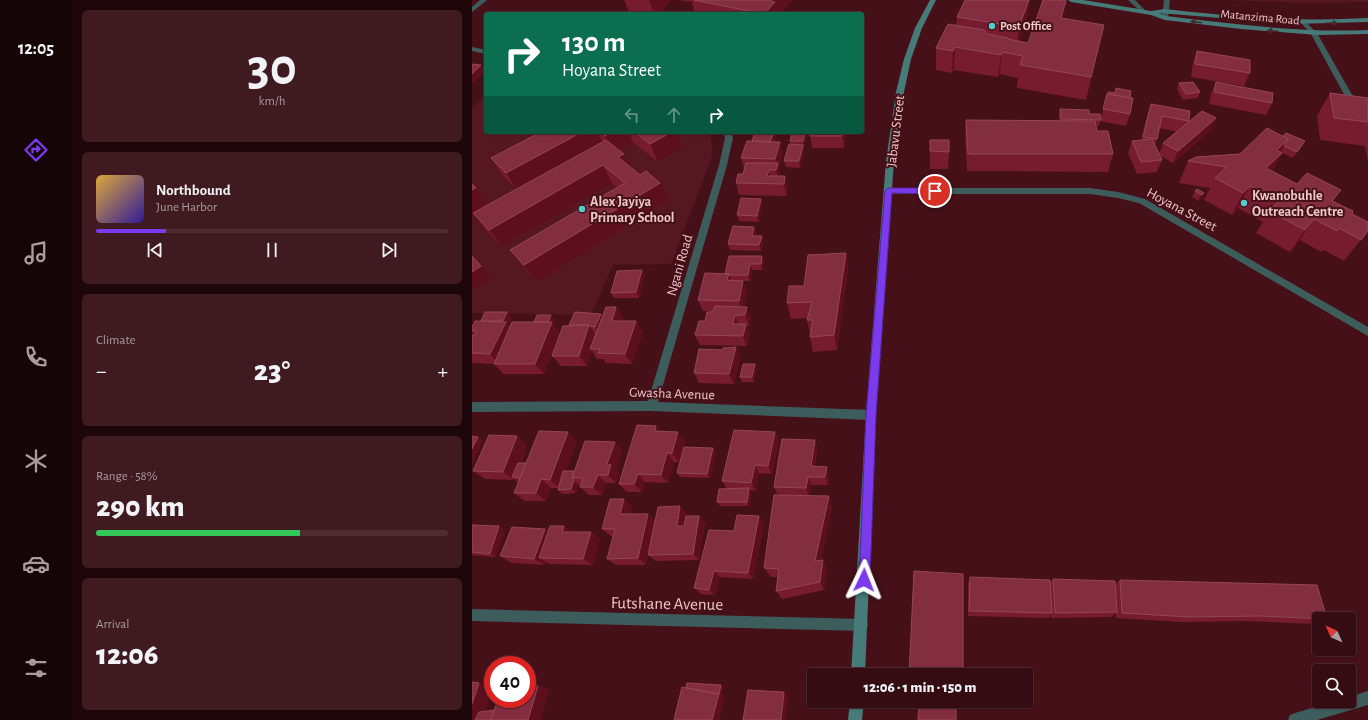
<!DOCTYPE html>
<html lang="en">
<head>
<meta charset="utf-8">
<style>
  body { margin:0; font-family:"Alegreya Sans",sans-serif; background:#3f1a20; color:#f1f3f6; height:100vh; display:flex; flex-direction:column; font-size:15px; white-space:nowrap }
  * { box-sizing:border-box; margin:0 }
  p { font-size:13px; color:#a99b9f }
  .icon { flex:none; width:22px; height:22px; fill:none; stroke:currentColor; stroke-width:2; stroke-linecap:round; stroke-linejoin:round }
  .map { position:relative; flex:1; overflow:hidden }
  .side { display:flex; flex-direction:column; gap:10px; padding:10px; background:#1d070a; width:400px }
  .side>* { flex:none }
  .hud { position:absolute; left:12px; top:12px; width:380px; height:122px; border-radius:4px; box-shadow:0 1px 3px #0004,0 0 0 1px #4e2c32; background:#0b6e4f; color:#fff; overflow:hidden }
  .needle { width:26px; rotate:315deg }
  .controls { position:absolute; left:840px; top:612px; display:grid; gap:8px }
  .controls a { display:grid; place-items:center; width:44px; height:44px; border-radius:4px; background:#340c12; box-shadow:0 1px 3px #0004,0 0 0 1px #4e2c32; font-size:20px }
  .speed { position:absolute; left:12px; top:656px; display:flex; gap:8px; font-size:20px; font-weight:700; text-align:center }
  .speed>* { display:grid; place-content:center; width:52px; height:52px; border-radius:50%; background:#340c12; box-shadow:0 1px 3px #0004,0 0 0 1px #4e2c32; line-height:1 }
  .speed .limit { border:6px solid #d22; background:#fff; color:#111 }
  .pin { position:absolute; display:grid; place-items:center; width:34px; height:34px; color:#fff; margin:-17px; border:2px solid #fff; border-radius:50%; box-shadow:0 1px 4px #0007 }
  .me { position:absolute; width:44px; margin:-22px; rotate:2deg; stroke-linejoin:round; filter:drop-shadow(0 0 3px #0008) }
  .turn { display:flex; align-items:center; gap:14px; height:84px; padding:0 12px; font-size:18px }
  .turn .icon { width:52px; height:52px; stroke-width:2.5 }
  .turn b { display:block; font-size:28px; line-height:34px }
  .lanes { display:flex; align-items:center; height:38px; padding:0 12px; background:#0003; justify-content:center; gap:20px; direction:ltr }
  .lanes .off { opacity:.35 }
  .big { font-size:30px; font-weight:800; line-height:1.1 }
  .side .tile { flex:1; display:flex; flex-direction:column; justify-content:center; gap:6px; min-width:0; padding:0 14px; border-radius:6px; background:#3f1a20 }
  .side .dial { align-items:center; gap:0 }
  .dial b { font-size:52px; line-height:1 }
  .song { display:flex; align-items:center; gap:12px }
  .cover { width:48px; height:48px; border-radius:6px; background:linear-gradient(135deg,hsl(40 70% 55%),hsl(250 70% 35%)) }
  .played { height:4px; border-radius:2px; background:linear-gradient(90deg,#7c3aed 20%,#4e2c32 20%) }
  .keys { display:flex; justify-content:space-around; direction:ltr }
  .heat { display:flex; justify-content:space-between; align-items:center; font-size:22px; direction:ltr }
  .charge { height:6px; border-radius:3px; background:linear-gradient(90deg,#34c759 58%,#4e2c32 0) }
  .trip { position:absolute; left:335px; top:668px; width:226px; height:40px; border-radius:4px; background:#340c12; box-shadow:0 1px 3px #0004,0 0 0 1px #4e2c32; font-weight:800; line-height:40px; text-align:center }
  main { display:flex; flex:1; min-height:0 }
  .tabs { display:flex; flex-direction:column; width:72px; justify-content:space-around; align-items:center; background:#150507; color:#a99b9f }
  .tabs .icon { width:28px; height:28px }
  .tabs .on { color:#7c3aed }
  .tabs b { font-size:18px; color:#f1f3f6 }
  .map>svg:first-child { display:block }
</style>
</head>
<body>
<main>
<nav class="tabs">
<b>12:05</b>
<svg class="icon on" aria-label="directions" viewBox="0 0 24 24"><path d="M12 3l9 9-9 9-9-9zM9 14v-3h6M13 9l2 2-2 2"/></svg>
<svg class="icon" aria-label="music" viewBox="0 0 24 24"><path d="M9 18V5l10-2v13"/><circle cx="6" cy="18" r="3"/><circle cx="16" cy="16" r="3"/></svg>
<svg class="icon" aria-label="phone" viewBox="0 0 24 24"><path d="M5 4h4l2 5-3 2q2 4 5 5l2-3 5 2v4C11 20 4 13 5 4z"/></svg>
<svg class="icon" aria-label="climate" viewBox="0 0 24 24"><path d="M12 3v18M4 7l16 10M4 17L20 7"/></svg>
<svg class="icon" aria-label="car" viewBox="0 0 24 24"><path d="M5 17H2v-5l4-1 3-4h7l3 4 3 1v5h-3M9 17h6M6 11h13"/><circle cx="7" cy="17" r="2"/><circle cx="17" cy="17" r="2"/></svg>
<svg class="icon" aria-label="filters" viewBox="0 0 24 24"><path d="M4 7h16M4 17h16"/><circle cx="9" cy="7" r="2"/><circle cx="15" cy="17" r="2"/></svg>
</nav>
<section class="side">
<div class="tile dial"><b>30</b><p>km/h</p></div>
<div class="tile">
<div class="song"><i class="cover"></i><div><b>Northbound</b><p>June Harbor</p></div></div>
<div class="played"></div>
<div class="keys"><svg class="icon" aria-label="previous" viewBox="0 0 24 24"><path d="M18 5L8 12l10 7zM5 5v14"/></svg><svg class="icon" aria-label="pause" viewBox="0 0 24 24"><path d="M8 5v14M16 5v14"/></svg><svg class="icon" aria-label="next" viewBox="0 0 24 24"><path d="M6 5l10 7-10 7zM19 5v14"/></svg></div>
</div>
<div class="tile"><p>Climate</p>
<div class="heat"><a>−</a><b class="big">23°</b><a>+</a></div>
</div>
<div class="tile"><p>Range · 58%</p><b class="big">290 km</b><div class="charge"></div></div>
<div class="tile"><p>Arrival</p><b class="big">12:06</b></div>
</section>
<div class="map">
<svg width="896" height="720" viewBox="0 0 896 720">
  <rect width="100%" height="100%" fill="#461018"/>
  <path fill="#551822" d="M757,0H896V2L833,3Z
    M14,95V132H238L241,154L199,264L141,265L119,315L0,313V107Z"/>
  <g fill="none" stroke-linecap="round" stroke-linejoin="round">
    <path fill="#3d5c5c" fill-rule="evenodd" d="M656,0H663L674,11L669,12Z
      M830,22H834L845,33L879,93L885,100L896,106V111L879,104L873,96L839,34L830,24Z
      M896,691V705L845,720H816L818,715L823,713L864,701H877V697Z"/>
    <path fill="#3d5c5c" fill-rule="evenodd" d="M8,0H15L0,12V7Z
      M692,0H698L696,18L693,20L690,18Z
      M0,47L14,50V54L0,51Z
      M251,132H259L261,138L255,165L186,402L399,410L403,412L404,415L403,418L399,420L180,411L0,412V402L176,401L247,165L253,138Z
      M416,188H618L646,192L673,199L896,327V336L667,203L646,198L618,194H416L412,191Z
      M0,609L390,619L394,621L396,625L394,629L390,631L0,621Z"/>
    <path fill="#477b7a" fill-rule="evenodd" d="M458,0H464L450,28L439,59L432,92L422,161L404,414L393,675H379L394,414L414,161L424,92L432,59L443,28Z
      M596,0H611L679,11L693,9C761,17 828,22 896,18V22L820,24L687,13L694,16C762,24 828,33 896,30V34L845,35L769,29L693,20L679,15L599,2Z
      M378,701H392L390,720H376Z"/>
  </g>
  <path fill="#771b30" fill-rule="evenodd" d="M152,0H199L186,14H169L157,12Z
    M206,0H320L309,14H223L220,2Z
    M556,14L546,41L556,43L592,16L591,18L632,25L614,100L545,88L546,78L528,74L526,77L482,70L480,73L464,70V48L484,26L485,17Z
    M725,51L778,73L772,86L719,77L721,63Z
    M744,82L800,103L794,115L737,104L739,94Z
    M707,83L728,92L726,98L711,100L705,89Z
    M644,88L658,98V114L654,126L628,121L627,126H624L625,131L641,154L636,172L495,171L493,138L494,120L587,121V115L588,109L629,118L635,94L642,93Z
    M858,93L896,98V162L893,146L848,140L845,116Z
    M679,104L717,121L716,122L739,130L701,163L687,155L690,160L685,172L665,174L656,153L660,141L669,140L675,116ZM687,128L705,132L691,143L687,154L683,146L685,139Z
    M69,132H206L211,147L186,162L161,142L147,150L158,167L196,200L65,282L51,266L38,250L146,187L140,183L30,246L14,230L2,214L0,215V184L4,188L17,205L45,189L31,176L19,158Z
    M283,132H304V134L302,142L311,154L307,168L308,176H313L316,188L314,196L267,195L264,183L271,174L272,168L269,158L280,141Z
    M374,132L372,148H340L338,136Z
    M335,136L332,147V151L328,168L314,167L312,161L319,144L318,141Z
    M811,136L833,141L821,158L810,153L800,171L825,184L861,201L880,214L896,231L872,261L852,250L849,252L828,240L818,252L784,233L791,222L766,208L760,215L732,200L738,188L707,183L716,161L768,154Z
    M458,140L477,152L476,169H458Z
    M723,191L732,193L729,199L726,201L720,197Z
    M289,199L290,205L287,222L267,221L265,215Z
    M282,227L284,233L283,236H290L291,242L289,251L258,250L256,244Z
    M374,253L376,269L365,350L341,352L338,337V334L335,320L336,318L319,319L315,303L332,286Z
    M257,256L292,262L290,270H280L278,281H271L275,292L272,307L279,317L277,326H274L278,334L275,346L228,345L223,335L233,321L241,312L231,311L226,300L253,274Z
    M173,275L167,298H142L139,293Z
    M144,307L151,318L150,321L171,332L160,364L134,363L131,359H125L120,351L115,366H89L80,356L97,326V325L131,316Z
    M35,312L39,318L36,325L38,326L62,322L79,315L83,321L81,324L88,333L72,374H32L22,364L0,363V335H3L0,333V327L9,321Z
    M268,357L262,384L227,383L222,373Z
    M283,364L285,369L282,382H270L268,377Z
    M188,431L213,441L207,462H202L196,483L173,482L170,492H155L147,484Z
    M303,432L307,441L300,474L287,473L284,491L278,490L279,493L277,506H248L245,502L255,489L250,481Z
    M45,436L55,445L49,463H54L105,441L94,471H102L150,451L144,470L147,473L144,483H134L130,495H117L108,487L109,486L106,484L104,493L91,494L86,490V488H79L74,501H53L42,493L47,482H45L42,479V480L13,479L1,471Z
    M343,440L345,449L343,466L357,475L356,485H339L337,495L360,507L349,560L355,569L352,590L310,599L304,591L306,577H299L292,568L306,495L302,487Z
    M241,448L244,453L238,478L208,477L205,473Z
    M160,507L158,514H176L183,521L215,514L214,516H227L233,523L227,560L184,561L176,555L182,528L174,565H144L135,559L141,536H139L130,529Z
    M287,516L292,524L281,579L248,577L243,595L229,594L222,588L262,531Z
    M0,525L33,530L24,557L0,555Z
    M92,526L99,532L128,539L121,565L78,564L74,562L73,565L40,563L28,556L73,529L76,531Z
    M498,577L578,583L581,579L643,585L648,580L855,619H847V622L843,624L777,621L710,622L644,618V613L639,617L579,618V614L577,618L496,616V583Z"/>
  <path fill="#5e0f1f" d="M177,0H199L186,14H182Z
    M297,0H320L309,14H292Z
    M557,0H558L556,14L545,44L547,27Z
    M594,0H595L592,16L585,41L589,18Z
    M483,47L482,70L480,73L481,51Z
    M530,52L528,74L526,77L529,55Z
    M9,65L13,72L0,84V74Z
    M744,118L739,130L701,163L706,151Z
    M110,132H125L131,143L45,190L34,173Z
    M140,132H157L161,142L142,153L133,136Z
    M200,132H206L211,147L186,162L178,144Z
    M302,132H304V134L300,148L298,142Z
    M333,132H334L335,136L332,147L331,141Z
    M371,132H374L372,148L370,136Z
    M816,139L806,157L810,153L797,175L783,189L805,150Z
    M308,142L311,154L307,168L309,175L307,182L304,170L305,167L303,159Z
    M331,145L332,151L328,168L327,161Z
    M152,154L160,171L146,157Z
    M131,165L140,183L30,246L17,230Z
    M297,170L300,182L295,176Z
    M313,176L316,188L314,196L312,184Z
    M188,183L196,200L65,282L52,265Z
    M778,186L766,208L760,215L771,193Z
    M4,188L17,205L0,215V190Z
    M869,190L854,212L844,222L860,201Z
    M732,193L729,199L726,201L729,195Z
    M289,199L290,205L287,222L285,216Z
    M842,219L828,240L818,252L833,230Z
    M282,227L284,233L282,242L280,236Z
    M290,236L291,242L289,251L287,245Z
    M374,253L376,269L365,350L362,335Z
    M290,256L292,262L290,270L289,264Z
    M278,264L280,270L278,281L276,275Z
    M9,266L19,278L0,289V272Z
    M170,270L173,275L167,298L164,292Z
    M257,274L261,285L255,280Z
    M271,281L275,292L271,312L267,301Z
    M144,307L151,318L147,331L140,321Z
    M275,307L279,317L277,326L273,315Z
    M35,312L39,318L36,325L43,332L28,364L18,354Z
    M129,314L133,320L127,332L123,327Z
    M79,315L83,321L81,324L88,333L72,374L63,364L75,325Z
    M263,315L267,326L261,324Z
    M164,321L171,332L160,364L153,354Z
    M274,324L278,334L275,346L271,336Z
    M117,325L125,336L118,349L120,351L115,366L107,356Z
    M264,347L268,357L262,384L257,374Z
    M283,364L285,369L282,382L280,377Z
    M184,426L191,435L183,431Z
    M96,432L105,441L88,488L78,480Z
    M206,432L213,441L207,462L200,453Z
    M303,432L307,441L300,474L296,466Z
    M45,436L55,445L43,478L40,477L42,479V480L31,472Z
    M6,437L11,441L0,466V449Z
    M343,440L345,449L341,474L339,466Z
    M143,442L150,451L144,470L147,473L144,483L136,475L135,464Z
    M241,448L244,453L238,478L235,474Z
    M195,453L202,462L196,483L189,475Z
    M283,465L287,473L284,491L279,483Z
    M355,467L357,475L356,485L353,477Z
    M166,474L173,482L170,492L162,484Z
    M126,475L134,483L130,495L121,487Z
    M336,477L339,485L337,496L334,488Z
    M69,479L79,488L74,501L64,493Z
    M102,480L106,484L104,493L99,489Z
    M277,488L279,493L277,506L275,502Z
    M357,496L360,507L347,570L343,561Z
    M152,499L160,507L156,521L148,514Z
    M208,506L215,514L211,533L205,526Z
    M176,514L183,521L174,565L166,558Z
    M227,516L233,523L227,560L221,554Z
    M287,516L292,524L281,579L276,573Z
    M27,526L33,530L24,557L18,554Z
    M92,526L102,534L90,532Z
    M73,529L84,536L67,558L74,562L73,565L62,559Z
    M119,532L128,539L121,565L111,559Z
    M351,560L355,569L352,590L348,582Z
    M242,571L248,577L243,595L237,590Z
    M7,683L21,686L10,720H0V704Z
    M249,685L252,687L250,695L253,697L247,720H240Z
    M66,686L78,689L69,720H56Z
    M312,692L316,695L314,720H309Z"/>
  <path fill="#832e40" stroke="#944656" d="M222,0H297L303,2L292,14Z
    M493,0H557L547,27L485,17Z
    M571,0H594L589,18L632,25L619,77L548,65L551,56L530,52L529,55L483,47L481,51L464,48L476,24L512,30L516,34L536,38V39L556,43Z
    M725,51L778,60V73L723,64Z
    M1,64L9,65L0,74V65Z
    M721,82L728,92L714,94L707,83Z
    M744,82L801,93L800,103L742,92Z
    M644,88L659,91L658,98L636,94V92L643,93Z
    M858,93L896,98V122L862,118Z
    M635,94L661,98L658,114L631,109Z
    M679,104L718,111L717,121L690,116L685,139L671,137Z
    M588,109L617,110V114H628L629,120L589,119Z
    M730,111L744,118L706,151L691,143Z
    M494,120L623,121L625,131H636L641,154H496Z
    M795,128L816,139L805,150L810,153L794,168L825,184L835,173L869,190L860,201L881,211L880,214L896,222V231L889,240L867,228L865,231L842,219L833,230L797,211L807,201L778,186L771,193L743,178L755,167L716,161L724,157L768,154Z
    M69,132H110L34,173L19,158Z
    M129,132H140L133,136Z
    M163,132H200L178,144Z
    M283,132H302L298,142L280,141Z
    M320,132H333L331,141H318Z
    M339,132H371L370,136H338Z
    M814,133L833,141L825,152L812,146L816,139L811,136Z
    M680,139L690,160L669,162L660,141Z
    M134,140L152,154L146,157L168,175L174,171L188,183L52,265L38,250L153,183L131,165L17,230L1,213Z
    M458,140H477V152L458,151Z
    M275,141L308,142L303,159L269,158Z
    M317,144L331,145L327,161H312Z
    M274,163H306L304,170H297L295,176H313L312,184L264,183L266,174H271Z
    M0,184L4,188L0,190Z
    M725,189L732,193L729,195L723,191Z
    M269,198L289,199L285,216L265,215Z
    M261,226L282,227L280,236H290L287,245L256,244Z
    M374,253L362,335L338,337L341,320H335L340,302L315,303L317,286H332L336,255Z
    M0,256L9,266L0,272Z
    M257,256H290L289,264H278L276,275H257V274H253Z
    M170,270L164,292L139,293L145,271Z
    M233,273L257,274L255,280L271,281L267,301L226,300Z
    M243,306L275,307L273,315H263L261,324H274L271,336L223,335L227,321H233L235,312H241Z
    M134,307H144L140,321H164L153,354L126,353L128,349H118Z
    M13,312H35L31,321H9Z
    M103,312L129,314L123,327L118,326L117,325H97Z
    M65,315H79L76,322H62Z
    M3,321L34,322L18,354L0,353V335H3L5,331H0V327Z
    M40,322H80L63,364H22Z
    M117,325L107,356H80L91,326Z
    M264,347L257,374L222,373L227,349L250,350L251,348Z
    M271,364H283L280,377H268Z
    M165,425L184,426L183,431L206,432L200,453H195L189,475L166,474L162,484H147Z
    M262,430L303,432L296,466L283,465L279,483L250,481Z
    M67,431L96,432L78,480L69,479L64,493H42Z
    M17,435L45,436L31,472L1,471Z
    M0,436L6,437L0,449Z
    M310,439L343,440L339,466L355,467L353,477H336L334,488L302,487Z
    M113,441L143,442L135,464L139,465L136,475H126L121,487H108L111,478H100Z
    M212,447L241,448L235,474L205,473Z
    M46,463H54L48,478L40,477Z
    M91,471H102L100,478L102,480L99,489L86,490Z
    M277,488L275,502H245L247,489Z
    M302,495L357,496L343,561L351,560L348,582L304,591L307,569L292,568Z
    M138,499H152L148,514H176L166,558L135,559L143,529H130Z
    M208,506L205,526H212L214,516H227L221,554L176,555L186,507Z
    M265,515L287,516L276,573L242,571L237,590L222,588L237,530L262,531Z
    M0,525L27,526L18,554L0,552Z
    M78,526H92L90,532H119L111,559L67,558Z
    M40,527L73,529L62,559L28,556Z
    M442,571L491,574V675H437Z
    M498,577L578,580L580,613L497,611Z
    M581,579L643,581L645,612L583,613Z
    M648,580L845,585L855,619L787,616L718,617L650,613Z
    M0,682L7,683L0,704Z
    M215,683L249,685L247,694L214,688Z
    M55,685L66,686L56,720H19L26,699H55Z
    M210,687L247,694L240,720H202Z
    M276,690L312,692L309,720H271Z
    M447,701H484V720H446Z
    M22,710L19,720H20H3L7,712Z"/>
  <defs><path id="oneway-solid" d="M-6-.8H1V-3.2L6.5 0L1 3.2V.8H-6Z"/></defs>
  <g fill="#462b30">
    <use href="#oneway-solid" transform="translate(724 22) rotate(-173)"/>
    <use href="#oneway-solid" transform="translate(860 23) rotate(-1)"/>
    <use href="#oneway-solid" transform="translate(801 31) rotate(-175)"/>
  </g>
  <path fill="#7c3aed" stroke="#51269a" d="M416,188H463L467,191L463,194L420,193L404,415L398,580L396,584L392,586L388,584L387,580L394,415L413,191Z"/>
  <g fill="#52cdcd" stroke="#461018" stroke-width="1.5">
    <circle cx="520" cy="26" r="4"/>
    <circle cx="772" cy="203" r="4"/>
    <circle cx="110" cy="209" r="4"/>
  </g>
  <g text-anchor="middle" stroke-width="4" stroke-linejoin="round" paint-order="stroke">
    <g font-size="12" fill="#ecc8c9" stroke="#461018">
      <text transform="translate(788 17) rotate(5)" y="4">Matanzima Road</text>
    </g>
    <g font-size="12" font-weight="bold" fill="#ecc8c9" stroke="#461018" text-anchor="start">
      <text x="528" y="30">Post Office</text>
    </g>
    <g font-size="14" fill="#ecc8c9" stroke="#461018">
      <text transform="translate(423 131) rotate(-83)" y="5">Jabavu Street</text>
      <text transform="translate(710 209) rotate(28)" y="5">Hoyana Street</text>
      <text transform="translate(207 265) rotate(-74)" y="5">Ngani Road</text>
      <text transform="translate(200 393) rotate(2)" y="5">Gwasha Avenue</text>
    </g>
    <g font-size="14" font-weight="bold" fill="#ecc8c9" stroke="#461018" text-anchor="start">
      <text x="780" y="200">Kwanobuhle<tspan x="780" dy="16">Outreach Centre</tspan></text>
      <text x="118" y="206">Alex Jayiya<tspan x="118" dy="16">Primary School</tspan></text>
    </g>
    <g font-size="17" fill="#ecc8c9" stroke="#461018">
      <text transform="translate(195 603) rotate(1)" y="6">Futshane Avenue</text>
    </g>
  </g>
</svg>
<div class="controls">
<a><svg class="needle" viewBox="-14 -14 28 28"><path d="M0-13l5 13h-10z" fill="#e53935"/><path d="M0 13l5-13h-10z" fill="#a99b9f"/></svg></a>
<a><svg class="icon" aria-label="search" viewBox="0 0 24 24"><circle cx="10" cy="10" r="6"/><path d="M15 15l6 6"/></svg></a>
</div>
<div class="speed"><div class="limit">40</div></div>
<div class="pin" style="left:463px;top:191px;background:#d93025"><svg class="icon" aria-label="arrive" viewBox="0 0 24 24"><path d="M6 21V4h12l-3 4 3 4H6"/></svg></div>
<svg class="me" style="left:392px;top:580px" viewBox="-20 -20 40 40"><path d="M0-17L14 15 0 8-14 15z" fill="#7c3aed" stroke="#fff" stroke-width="4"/></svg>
<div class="trip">12:06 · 1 min · 150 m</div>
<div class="hud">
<div class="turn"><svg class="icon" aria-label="right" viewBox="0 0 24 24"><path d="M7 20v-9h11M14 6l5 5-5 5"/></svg><div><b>130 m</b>Hoyana Street</div></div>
<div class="lanes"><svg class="icon off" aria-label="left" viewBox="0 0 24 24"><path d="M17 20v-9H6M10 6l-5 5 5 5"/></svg><svg class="icon off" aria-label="ahead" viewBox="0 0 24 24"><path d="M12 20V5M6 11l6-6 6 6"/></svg><svg class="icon" aria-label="right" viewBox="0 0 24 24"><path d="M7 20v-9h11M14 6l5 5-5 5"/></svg></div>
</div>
</div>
</main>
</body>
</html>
